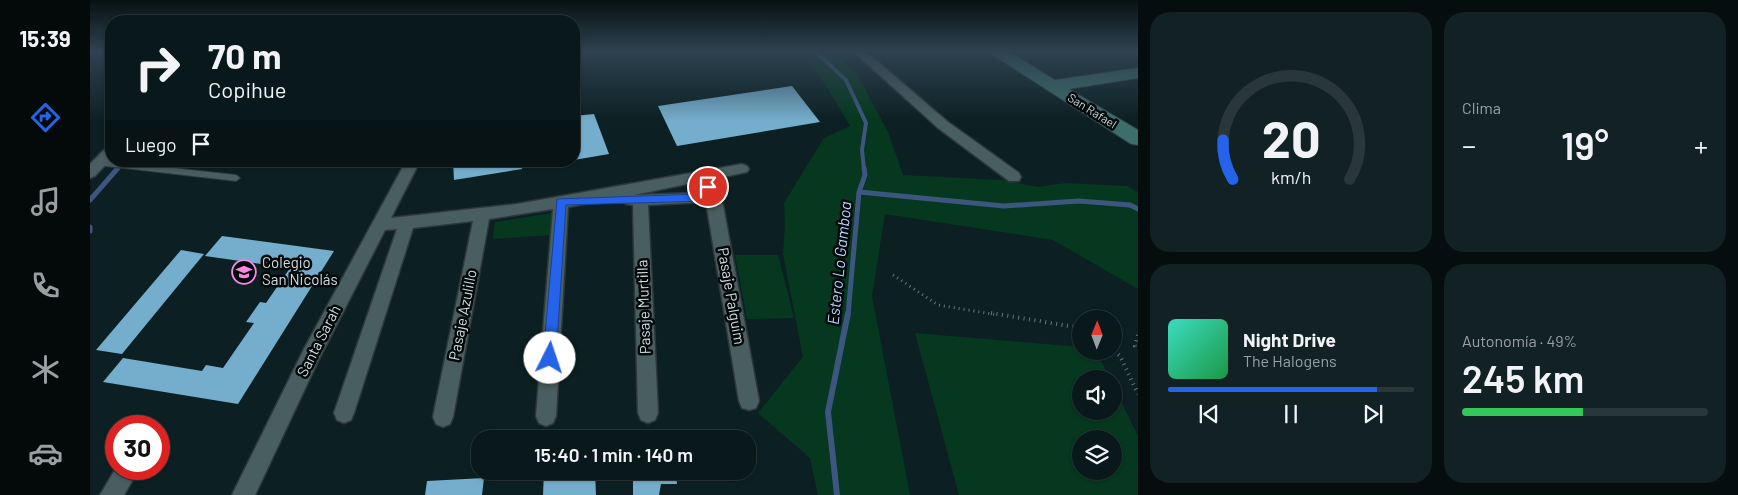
<!DOCTYPE html>
<html lang="es">
<head>
<meta charset="utf-8">
<style>
  body { margin:0; font-family:Barlow,sans-serif; background:#122123; color:#f1f3f6; height:100vh; display:flex; flex-direction:column; font-size:19px; white-space:nowrap }
  * { box-sizing:border-box; margin:0 }
  p { font-size:16px; color:#99a0a2 }
  .icon { flex:none; width:28px; height:28px; fill:none; stroke:currentColor; stroke-width:2; stroke-linecap:round; stroke-linejoin:round }
  .map { position:relative; flex:1; overflow:hidden }
  .side { display:flex; flex-direction:column; gap:12px; padding:12px; background:#050d0e; width:600px }
  .side>* { flex:none }
  .banner { position:absolute; left:15px; top:15px; width:475px; height:152px; border-radius:20px; box-shadow:0 1px 4px #0004,0 0 0 1px #293739; background:#09181a; color:#f1f3f6; overflow:hidden }
  .needle { width:32px; rotate:1deg }
  .buttons { position:absolute; left:982px; top:310px; display:grid; gap:10px }
  .buttons a { display:grid; place-items:center; width:50px; height:50px; border-radius:50%; background:#09181a; box-shadow:0 1px 4px #0004,0 0 0 1px #293739; font-size:25px }
  .speed { position:absolute; left:15px; top:415px; display:flex; gap:10px; font-size:25px; font-weight:700; text-align:center }
  .speed>* { display:grid; place-content:center; width:65px; height:65px; border-radius:50%; background:#09181a; box-shadow:0 1px 4px #0004,0 0 0 1px #293739; line-height:1 }
  .speed .limit { border:8px solid #d22; background:#fff; color:#111 }
  .pin { position:absolute; display:grid; place-items:center; width:42px; height:42px; color:#fff; margin:-21px; border:2px solid #fff; border-radius:50%; box-shadow:0 1px 5px #0007 }
  .me { position:absolute; width:55px; margin:-28px; rotate:4deg; stroke-linejoin:round; filter:drop-shadow(0 0 4px #0008) }
  .turn { display:flex; align-items:center; gap:18px; height:105px; padding:0 20px; font-size:22px }
  .turn .icon { width:65px; height:65px; stroke-width:2.5 }
  .turn b { display:block; font-size:35px; line-height:42px }
  .then { display:flex; align-items:center; height:48px; padding:0 20px; background:#0003; gap:10px; font-size:19px }
  .big { font-size:38px; font-weight:600; line-height:1.1 }
  .side .card { flex:1; display:flex; flex-direction:column; justify-content:center; gap:8px; min-width:0; padding:0 18px; border-radius:20px; background:#122123 }
  .side .dial { align-items:center; gap:0 }
  .dial svg { height:130px; overflow:visible; fill:none; stroke:#293739; stroke-width:7; stroke-linecap:round; text-anchor:middle }
  .dial text { fill:#f1f3f6; stroke:none }
  .song { display:flex; align-items:center; gap:15px }
  .cover { width:60px; height:60px; border-radius:8px; background:linear-gradient(135deg,hsl(170 70% 55%),hsl(140 70% 35%)) }
  .played { height:5px; border-radius:2px; background:linear-gradient(90deg,#2563eb 85%,#293739 85%) }
  .keys { display:flex; justify-content:space-around; direction:ltr }
  .heat { display:flex; justify-content:space-between; align-items:center; font-size:28px; direction:ltr }
  .charge { height:8px; border-radius:4px; background:linear-gradient(90deg,#34c759 49%,#293739 0) }
  .side .tiles { flex:1; display:grid; gap:12px; grid-template-columns:repeat(2,1fr) }
  .trip { position:absolute; left:381px; top:430px; width:285px; height:50px; border-radius:20px; background:#09181a; box-shadow:0 1px 4px #0004,0 0 0 1px #293739; font-weight:600; line-height:50px; text-align:center }
  main { display:flex; flex:1; min-height:0 }
  .tabs { display:flex; flex-direction:column; width:90px; justify-content:space-around; align-items:center; background:#040a0a; color:#99a0a2 }
  .tabs .icon { width:35px; height:35px }
  .tabs .active { color:#2563eb }
  .tabs b { font-size:22px; color:#f1f3f6 }
  .map>svg:first-child { display:block }
</style>
</head>
<body>
<main>
<nav class="tabs">
<b>15:39</b>
<svg class="icon active" aria-label="directions" viewBox="0 0 24 24"><path d="M12 3l9 9-9 9-9-9zM9 14v-3h6M13 9l2 2-2 2"/></svg>
<svg class="icon" aria-label="music" viewBox="0 0 24 24"><path d="M9 18V5l10-2v13"/><circle cx="6" cy="18" r="3"/><circle cx="16" cy="16" r="3"/></svg>
<svg class="icon" aria-label="phone" viewBox="0 0 24 24"><path d="M5 4h4l2 5-3 2q2 4 5 5l2-3 5 2v4C11 20 4 13 5 4z"/></svg>
<svg class="icon" aria-label="climate" viewBox="0 0 24 24"><path d="M12 3v18M4 7l16 10M4 17L20 7"/></svg>
<svg class="icon" aria-label="car" viewBox="0 0 24 24"><path d="M5 17H2v-5l4-1 3-4h7l3 4 3 1v5h-3M9 17h6M6 11h13"/><circle cx="7" cy="17" r="2"/><circle cx="17" cy="17" r="2"/></svg>
</nav>
<div class="map">
<svg width="1048" height="495" viewBox="0 0 1048 495">
  <rect width="100%" height="100%" fill="#0c2023"/>
  <path fill="#05381e" fill-rule="evenodd" d="M706,51H743L768,76L798,132L813,175L912,180L948,187L976,183L1037,186L1048,192V289L963,240L795,214L782,296L820,495H728L720,458L668,413L713,357L693,254L695,226L694,203L734,138L760,126C744,99 730,71 706,51Z
    M462,213L460,235L403,239L405,222Z
    M645,255H688L704,318L657,319Z
    M825,333L991,347V351H1006L1020,379H991V411H1024V387L1048,436V495H869ZM991,439H1024V471H991Z"/>
  <g fill="none" stroke-linecap="round" stroke-linejoin="round">
    <path stroke="#3c567f" stroke-width="4" d="M725,51L756,80L776,123L772,150L774,169
      M27,169L34,161"/>
    <path stroke="#3c567f" stroke-width="5" d="M769,192L914,206L989,201L1040,205L1048,209
      M0,200L28,168
      M0,227V231
      M758,315L769,192L775,175L774,168"/>
    <path stroke="#3c567f" stroke-width="6" d="M747,495L738,412L758,313"/>
  </g>
  <path fill="#75adcc" d="M702,86L730,122L587,146L568,106Z
    M504,114L519,154L484,160V116Z
    M363,161H431L432,169L364,180Z
    M132,236L244,251L148,404L13,382L33,358L112,371L116,365L133,368L164,323L156,322L170,302L176,303L200,268L115,256Z
    M91,250L114,254L32,354L6,350Z
    M454,471H505L506,495H453Z
    M543,471H586L587,484H571L569,495H543Z
    M394,478L392,495H335L337,481Z"/>
  <g fill="none" stroke-linecap="round" stroke-linejoin="round">
    <g stroke="#2e383a" stroke-width="2">
      <path id="lane" d="M10,160L146,175L150,178L146,181L7,165L6,163Z"/>
    </g>
    <g stroke="#2e383a" stroke-width="3">
      <path id="street" d="M763,51H775L858,122L929,173L931,177L929,181H919L848,128Z
        M21,146V159L5,176L0,178V164L16,148Z
        M316,161H330L301,218L427,204L652,164L657,166L659,169L657,172L620,180L633,205L669,401L666,408L659,410L652,408L649,401L616,202L558,205L568,413L565,420L558,423L551,420L548,413L543,205L536,204L533,200L537,196L478,207L466,416L463,423L456,426L449,423L446,416L463,209L399,219L363,417L360,424L353,427L346,424L343,417L383,221L323,228L264,413L261,420L254,423L247,420L244,413L307,229L295,230L228,361L165,495H142L214,349ZM602,183L609,186L610,193L544,195Z
        M26,468L49,469L34,495H10Z"/>
    </g>
    <g stroke="#2e383a" stroke-width="2">
      <path id="secondary" d="M897,51H918L965,80L1048,68V78L979,89L1048,130V145L1041,144Z"/>
    </g>
    <path stroke="#667779" stroke-width="3" stroke-dasharray="1 4" stroke-linecap="butt" d="M803,275L848,305L908,315"/>
    <path stroke="#667779" stroke-width="4" stroke-dasharray="1 4.5" stroke-linecap="butt" d="M901,313L991,328
      M1048,335L1045,346L1048,349
      M1024,351L1030,356L1048,394"/>
    <use href="#lane" fill="#495e61" fill-rule="evenodd"/>
    <use href="#street" fill="#495e61" fill-rule="evenodd"/>
    <use href="#secondary" fill="#3c6f6c" fill-rule="evenodd"/>
  </g>
  <linearGradient id="sky" x2="0" y2="1"><stop stop-color="#071213"/><stop offset="0.42" stop-color="#2e4250"/><stop offset="1" stop-color="#2e4250" stop-opacity="0"/></linearGradient>
  <rect width="1048" height="121" fill="url(#sky)"/>
  <path fill="#2563eb" stroke="#184099" d="M618,184L623,187L620,197L615,201L476,205L466,358L465,362L460,363L455,362L453,358L467,199L610,194L614,185Z"/>
  <defs>
    <g id="school-ring" transform="scale(1.25)"><circle r="9.5" fill="#03080a" stroke="#fc86e3" stroke-width="1.5"/><path d="M0-5L7-2L0 1L-7-2ZM-4 1L0 2.5L4 1V4Q0 6-4 4Z" fill="#fc86e3"/></g>
  </defs>
  <g fill-rule="evenodd">
    <use href="#school-ring" x="154" y="272"/>
  </g>
  <g text-anchor="middle" stroke-width="5" stroke-linejoin="round" paint-order="stroke">
    <g font-size="12" fill="#d1ddde" stroke="#03080a">
      <text transform="translate(1002 111) rotate(32)" y="4">San Rafael</text>
    </g>
    <g font-size="15" fill="#d1ddde" stroke="#03080a" text-anchor="start">
      <text x="172" y="268">Colegio<tspan x="172" dy="17">San Nicolás</tspan></text>
    </g>
    <g font-size="15" fill="#d1ddde" stroke="#03080a">
      <text transform="translate(641 296) rotate(80)" y="5">Pasaje Palguim</text>
      <text transform="translate(554 307) rotate(-92)" y="5">Pasaje Murtilla</text>
      <text transform="translate(373 315) rotate(-79)" y="5">Pasaje Azulillo</text>
      <text transform="translate(229 341) rotate(-63)" y="5">Santa Sarah</text>
    </g>
    <g font-size="16" font-style="italic" fill="#b7d2f9" stroke="#03080a">
      <text transform="translate(749 263) rotate(-84)" y="6">Estero Lo Gamboa</text>
    </g>
  </g>
</svg>
<div class="buttons">
<a><svg class="needle" viewBox="-14 -14 28 28"><path d="M0-13l5 13h-10z" fill="#e53935"/><path d="M0 13l5-13h-10z" fill="#99a0a2"/></svg></a>
<a><svg class="icon" aria-label="sound" viewBox="0 0 24 24"><path d="M4 9h4l5-4v14l-5-4H4zM17 9q2 3 0 6"/></svg></a>
<a><svg class="icon" aria-label="layers" viewBox="0 0 24 24"><path d="M12 4l9 5-9 5-9-5zM3 14l9 5 9-5"/></svg></a>
</div>
<div class="speed"><div class="limit">30</div></div>
<div class="pin" style="left:618px;top:187px;background:#d93025"><svg class="icon" aria-label="arrive" viewBox="0 0 24 24"><path d="M6 21V4h12l-3 4 3 4H6"/></svg></div>
<svg class="me" style="left:460px;top:358px" viewBox="-20 -20 40 40"><circle r="19" fill="#fff"/><path d="M0-13L10 11 0 6-10 11z" fill="#2563eb"/></svg>
<div class="trip">15:40 · 1 min · 140 m</div>
<div class="banner">
<div class="turn"><svg class="icon" aria-label="right" viewBox="0 0 24 24"><path d="M7 20v-9h11M14 6l5 5-5 5"/></svg><div><b>70 m</b>Copihue</div></div>
<div class="then">Luego<svg class="icon" aria-label="arrive" viewBox="0 0 24 24"><path d="M6 21V4h12l-3 4 3 4H6"/></svg></div>
</div>
</div>
<section class="side">
<div class="tiles">
<div class="card dial"><svg viewBox="0 0 100 80">
<path d="M14 69A42 42 0 1 1 86 69"/>
<path d="M14 69A42 42 0 0 1 8 45" stroke="#2563eb"/>
<text x="50" y="56" font-size="32" font-weight="700">20</text>
<text x="50" y="72" font-size="11">km/h</text>
</svg></div>
<div class="card"><p>Clima</p>
<div class="heat"><a>−</a><b class="big">19°</b><a>+</a></div>
</div>
<div class="card">
<div class="song"><i class="cover"></i><div><b>Night Drive</b><p>The Halogens</p></div></div>
<div class="played"></div>
<div class="keys"><svg class="icon" aria-label="previous" viewBox="0 0 24 24"><path d="M18 5L8 12l10 7zM5 5v14"/></svg><svg class="icon" aria-label="pause" viewBox="0 0 24 24"><path d="M8 5v14M16 5v14"/></svg><svg class="icon" aria-label="next" viewBox="0 0 24 24"><path d="M6 5l10 7-10 7zM19 5v14"/></svg></div>
</div>
<div class="card"><p>Autonomía · 49%</p><b class="big">245 km</b><div class="charge"></div></div>
</div>
</section>
</main>
</body>
</html>
